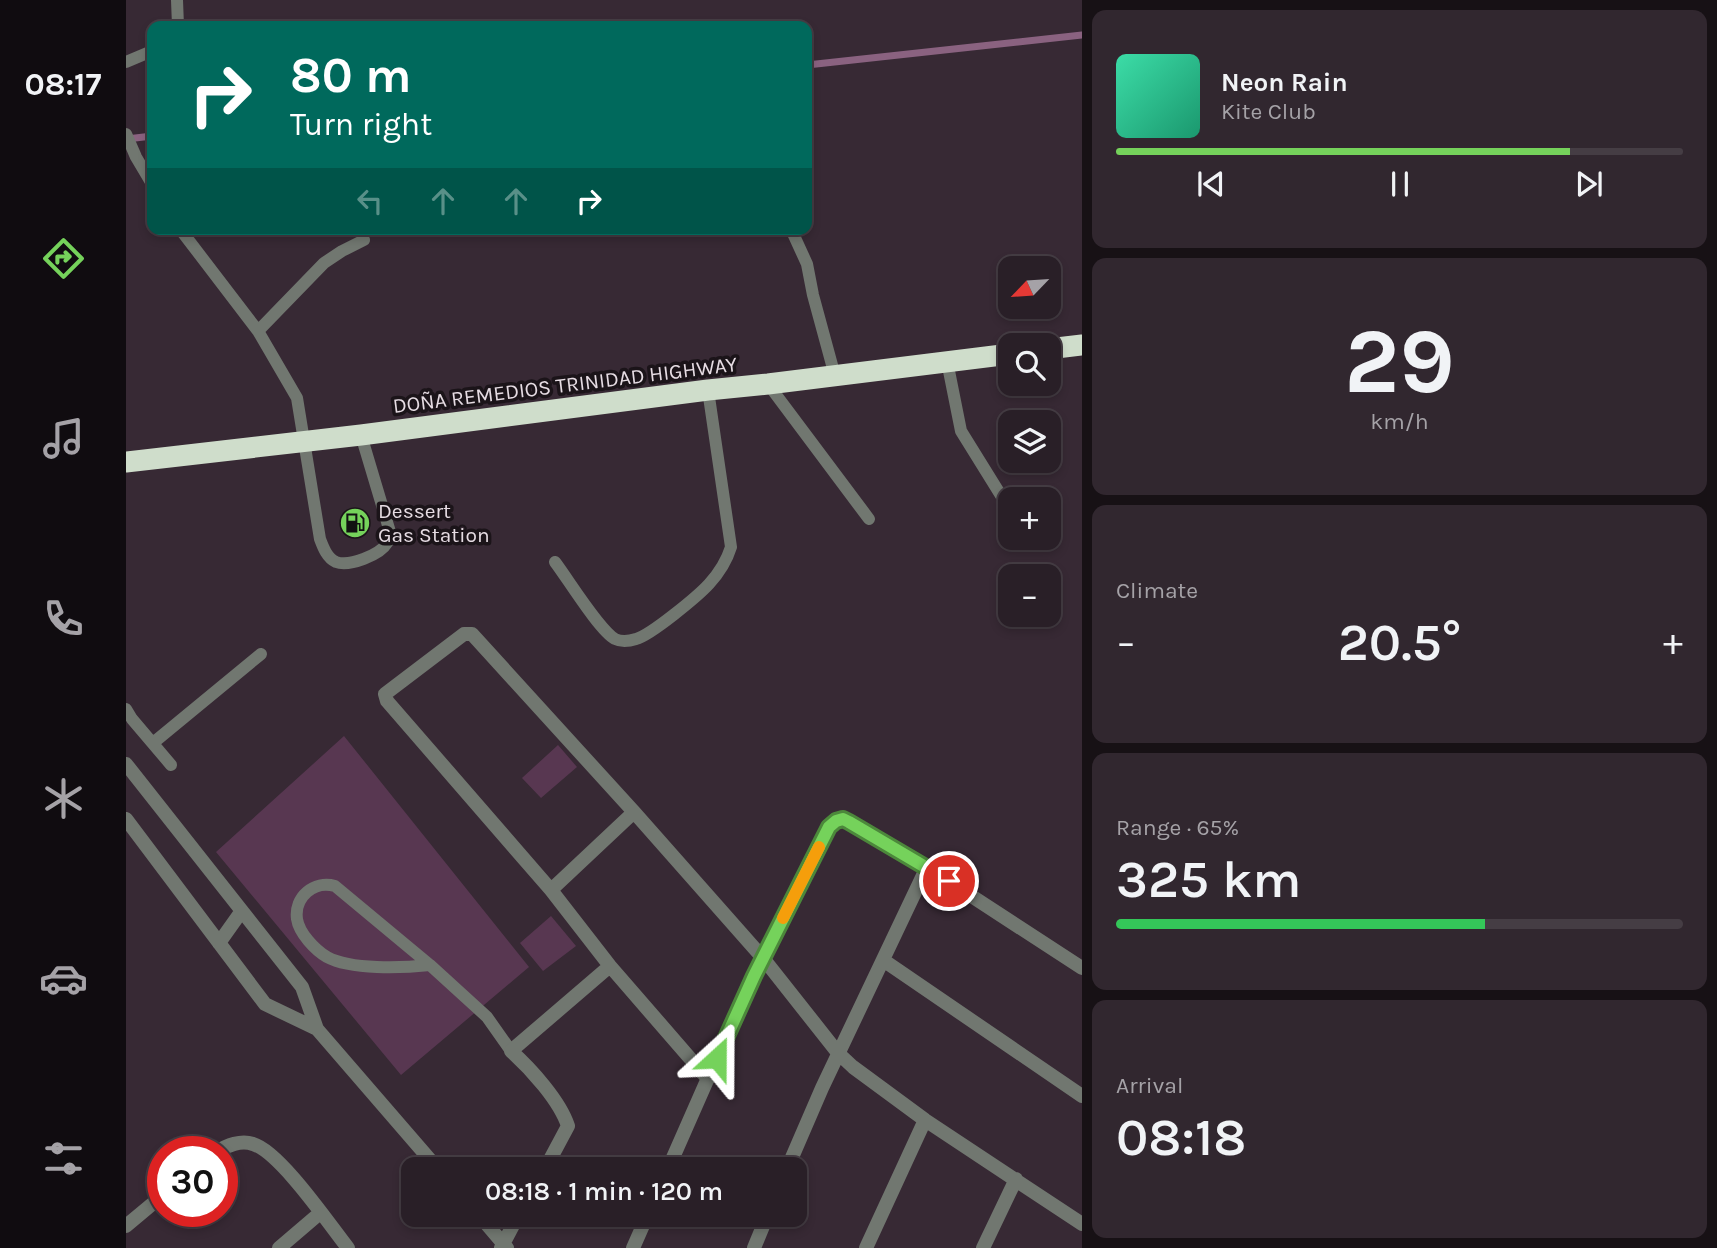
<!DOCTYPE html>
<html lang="en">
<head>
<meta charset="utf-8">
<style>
  body { margin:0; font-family:Karla,sans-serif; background:#31272f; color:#f1f3f6; height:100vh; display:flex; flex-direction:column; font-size:26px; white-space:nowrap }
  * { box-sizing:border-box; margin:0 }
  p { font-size:23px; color:#a5a2a7 }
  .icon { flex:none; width:38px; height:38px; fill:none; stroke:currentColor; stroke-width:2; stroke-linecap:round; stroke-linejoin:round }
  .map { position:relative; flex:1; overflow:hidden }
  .panel { display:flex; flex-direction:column; gap:10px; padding:10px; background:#171115; width:635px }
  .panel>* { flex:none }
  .guide { position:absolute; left:21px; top:21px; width:665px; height:214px; border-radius:14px; box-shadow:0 4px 10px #0003,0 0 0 2px #453d44; background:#00695c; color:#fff; overflow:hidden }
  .needle { width:46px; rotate:245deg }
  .controls { position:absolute; left:872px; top:256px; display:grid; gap:14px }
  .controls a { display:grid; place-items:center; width:63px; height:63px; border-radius:14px; background:#291f27; box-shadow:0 4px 10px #0003,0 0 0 2px #453d44; font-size:35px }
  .speed { position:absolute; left:21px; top:1136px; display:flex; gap:14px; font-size:35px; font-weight:700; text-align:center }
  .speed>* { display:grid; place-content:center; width:91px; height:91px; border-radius:50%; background:#291f27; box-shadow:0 4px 10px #0003,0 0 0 2px #453d44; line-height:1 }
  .speed .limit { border:10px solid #d22; background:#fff; color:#111 }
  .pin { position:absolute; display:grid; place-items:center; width:60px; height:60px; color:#fff; margin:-30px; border:4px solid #fff; border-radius:50%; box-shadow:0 2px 7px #0007 }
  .me { position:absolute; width:77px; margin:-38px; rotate:24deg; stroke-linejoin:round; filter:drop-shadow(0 0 5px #0008) }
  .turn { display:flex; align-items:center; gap:24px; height:147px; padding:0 28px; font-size:32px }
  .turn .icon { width:91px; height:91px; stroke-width:2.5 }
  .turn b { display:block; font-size:49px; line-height:60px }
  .lanes { display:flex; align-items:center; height:66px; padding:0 28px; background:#0003; justify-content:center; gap:35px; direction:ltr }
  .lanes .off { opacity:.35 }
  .big { font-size:52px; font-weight:600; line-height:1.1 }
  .panel .card { flex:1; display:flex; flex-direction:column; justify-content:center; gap:10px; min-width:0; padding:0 24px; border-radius:14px; background:#31272f }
  .panel .dial { align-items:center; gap:0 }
  .dial b { font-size:91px; line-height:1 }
  .song { display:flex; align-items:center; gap:21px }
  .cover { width:84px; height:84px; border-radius:10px; background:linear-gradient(135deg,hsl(160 70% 55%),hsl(160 70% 35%)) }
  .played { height:7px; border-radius:4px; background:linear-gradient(90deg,#75d25b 80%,#453d44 80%) }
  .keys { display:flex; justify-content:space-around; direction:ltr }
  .heat { display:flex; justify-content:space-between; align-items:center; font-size:38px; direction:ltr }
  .charge { height:10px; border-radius:5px; background:linear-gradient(90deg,#34c759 65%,#453d44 0) }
  .trip { position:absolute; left:275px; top:1157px; width:406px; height:70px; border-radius:14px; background:#291f27; box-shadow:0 4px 10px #0003,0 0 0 2px #453d44; font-weight:600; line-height:70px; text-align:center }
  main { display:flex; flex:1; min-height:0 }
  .dock { display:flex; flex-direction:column; width:126px; justify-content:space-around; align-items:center; background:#100c10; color:#a5a2a7 }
  .dock .icon { width:49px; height:49px }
  .dock .current { color:#75d25b }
  .dock b { font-size:32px; color:#f1f3f6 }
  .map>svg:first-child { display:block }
</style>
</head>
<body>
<main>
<nav class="dock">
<b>08:17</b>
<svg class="icon current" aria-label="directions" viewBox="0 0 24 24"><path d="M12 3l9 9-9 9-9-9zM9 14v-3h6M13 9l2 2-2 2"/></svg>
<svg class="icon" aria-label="music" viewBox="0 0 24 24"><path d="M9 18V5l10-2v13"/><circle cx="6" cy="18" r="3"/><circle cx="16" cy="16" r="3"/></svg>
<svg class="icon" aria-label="phone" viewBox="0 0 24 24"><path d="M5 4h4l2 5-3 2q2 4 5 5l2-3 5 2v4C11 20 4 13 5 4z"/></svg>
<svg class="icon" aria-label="climate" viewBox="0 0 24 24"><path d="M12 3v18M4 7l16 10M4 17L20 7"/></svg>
<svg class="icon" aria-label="car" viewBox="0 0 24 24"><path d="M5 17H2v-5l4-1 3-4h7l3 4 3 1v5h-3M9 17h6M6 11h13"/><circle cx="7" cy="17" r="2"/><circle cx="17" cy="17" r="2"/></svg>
<svg class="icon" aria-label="filters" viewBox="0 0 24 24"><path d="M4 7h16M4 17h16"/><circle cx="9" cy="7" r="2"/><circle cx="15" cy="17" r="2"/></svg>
</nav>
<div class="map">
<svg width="956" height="1248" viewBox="0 0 956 1248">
  <rect width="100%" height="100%" fill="#372934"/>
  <path fill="#583751" d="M218,736L403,967L275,1075L90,852Z
    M432,745L451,767L415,798L396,778Z
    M425,916L450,946L417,971L394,943Z"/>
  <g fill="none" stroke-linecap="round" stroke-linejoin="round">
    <path stroke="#8a6280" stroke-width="7" d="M681,65L956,35
      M1,139L26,136"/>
    <path stroke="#717770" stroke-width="12" d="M51,0L52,26
      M0,62L26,51
      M0,134L10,157L26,184
      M54,229L132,331L171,398L194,539C197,547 201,558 210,562C223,567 254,555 261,543C264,539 264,536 264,532L235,435
      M665,229L681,264L687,295L709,376
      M132,331L198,263L216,251L238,240
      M821,361L835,431L884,510
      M642,384L743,519
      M901,537L903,541
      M429,562C442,579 473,630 489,639C495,642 504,641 510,639C525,635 572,596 583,584C593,573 601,560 605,547L582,390
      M0,709L6,719L45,765
      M27,743L135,654
      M304,965C276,968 225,970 201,957C189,950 173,933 171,919C168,897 188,880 209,886L304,965L361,1017L385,1051"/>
    <path stroke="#717770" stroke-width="14" d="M0,764L176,987L191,1029L312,1169
      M0,819L139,1004L191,1029
      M425,890L508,812
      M93,943L115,912
      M757,960L956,1096
      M582,1079L484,966L425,890L261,701L259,694L338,634H346L508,812L637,958L712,1053L727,1067L799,1120L956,1224
      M91,1152C101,1145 115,1140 127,1144C154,1152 203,1224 222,1248
      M419,1169L442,1126C434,1101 405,1069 385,1051L484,966
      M542,1169L619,994L703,827C709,820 715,818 723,822L801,867L956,968
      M661,1169L696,1088L801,867
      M352,1214L381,1248
      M0,1226L37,1195
      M153,1248L194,1213
      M375,1248L393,1214
      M507,1248L522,1214
      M628,1248L642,1214
      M740,1248L799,1120
      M857,1248L890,1179"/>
    <path stroke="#cfddcb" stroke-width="21" d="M922,349L956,345
      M0,462L235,435L582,390L642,384L884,354"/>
  </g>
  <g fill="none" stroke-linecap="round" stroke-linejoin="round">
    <g stroke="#4c883b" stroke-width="18">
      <path id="route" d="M591,1058L628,976L703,827L710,821L717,819L723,822L823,881"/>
    </g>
    <use href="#route" stroke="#75d25b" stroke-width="12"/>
    <path stroke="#f59e0b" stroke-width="12" d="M657,918L693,847"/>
  </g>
  <defs>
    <g id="fuel-disc" transform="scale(1.575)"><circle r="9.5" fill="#75d25b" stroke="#1b1419"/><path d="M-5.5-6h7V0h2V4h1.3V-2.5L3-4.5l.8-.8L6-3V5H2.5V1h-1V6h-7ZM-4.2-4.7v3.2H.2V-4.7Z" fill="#111"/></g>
  </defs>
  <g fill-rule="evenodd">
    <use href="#fuel-disc" x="229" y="523"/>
  </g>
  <g text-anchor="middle" stroke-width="7" stroke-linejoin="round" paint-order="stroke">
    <g font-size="21" fill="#e6dce3" stroke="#1b1419">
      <text transform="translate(439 385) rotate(-7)" y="7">DOÑA REMEDIOS TRINIDAD HIGHWAY</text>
    </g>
    <g font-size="21" fill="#e6dce3" stroke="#1b1419" text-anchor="start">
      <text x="252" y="518">Dessert<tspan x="252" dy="24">Gas Station</tspan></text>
    </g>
  </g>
</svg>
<div class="controls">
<a><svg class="needle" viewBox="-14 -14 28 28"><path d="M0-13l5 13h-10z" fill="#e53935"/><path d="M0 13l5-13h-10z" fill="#a5a2a7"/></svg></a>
<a><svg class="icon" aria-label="search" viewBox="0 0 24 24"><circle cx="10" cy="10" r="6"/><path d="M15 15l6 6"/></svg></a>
<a><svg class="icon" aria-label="layers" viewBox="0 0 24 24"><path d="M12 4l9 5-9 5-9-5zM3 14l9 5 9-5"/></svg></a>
<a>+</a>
<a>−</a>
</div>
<div class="speed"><div class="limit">30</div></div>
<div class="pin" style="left:823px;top:881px;background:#d93025"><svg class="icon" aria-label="arrive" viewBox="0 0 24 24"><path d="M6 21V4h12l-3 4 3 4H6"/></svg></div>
<svg class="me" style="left:591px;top:1058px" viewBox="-20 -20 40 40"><path d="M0-17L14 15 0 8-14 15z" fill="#75d25b" stroke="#fff" stroke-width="4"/></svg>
<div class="trip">08:18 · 1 min · 120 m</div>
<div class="guide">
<div class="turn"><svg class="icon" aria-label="right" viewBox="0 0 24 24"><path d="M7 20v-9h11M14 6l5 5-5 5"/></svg><div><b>80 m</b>Turn right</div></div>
<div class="lanes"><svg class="icon off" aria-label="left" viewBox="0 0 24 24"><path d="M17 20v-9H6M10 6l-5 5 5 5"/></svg><svg class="icon off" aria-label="ahead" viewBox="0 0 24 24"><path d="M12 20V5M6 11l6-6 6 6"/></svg><svg class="icon off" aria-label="ahead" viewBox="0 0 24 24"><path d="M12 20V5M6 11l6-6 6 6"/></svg><svg class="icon" aria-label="right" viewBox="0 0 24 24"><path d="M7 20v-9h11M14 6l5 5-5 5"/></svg></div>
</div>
</div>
<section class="panel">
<div class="card">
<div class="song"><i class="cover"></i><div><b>Neon Rain</b><p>Kite Club</p></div></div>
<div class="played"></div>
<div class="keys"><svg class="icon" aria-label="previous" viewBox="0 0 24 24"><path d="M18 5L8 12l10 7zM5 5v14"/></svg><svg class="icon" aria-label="pause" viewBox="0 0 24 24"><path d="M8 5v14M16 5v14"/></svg><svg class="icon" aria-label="next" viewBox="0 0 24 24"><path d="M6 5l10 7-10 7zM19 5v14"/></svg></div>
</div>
<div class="card dial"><b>29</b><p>km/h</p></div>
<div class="card"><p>Climate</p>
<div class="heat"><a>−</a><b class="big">20.5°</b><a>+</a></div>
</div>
<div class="card"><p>Range · 65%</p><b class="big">325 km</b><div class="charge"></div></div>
<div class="card"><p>Arrival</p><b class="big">08:18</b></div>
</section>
</main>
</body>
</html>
